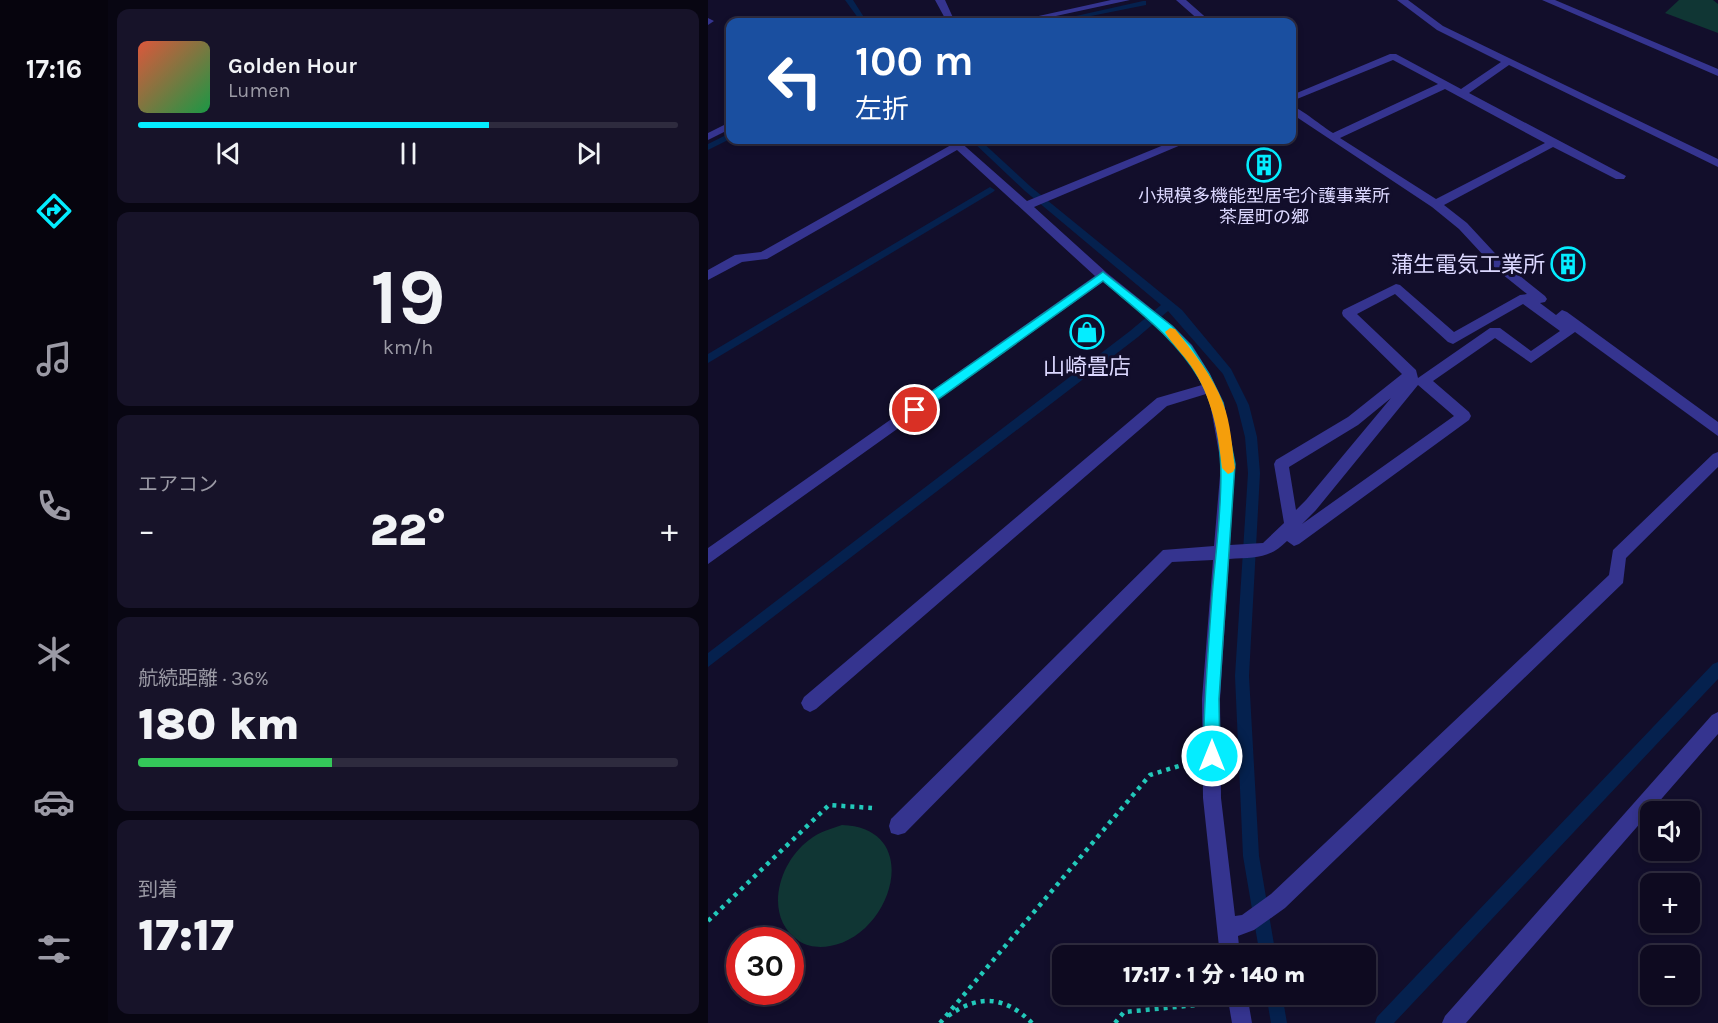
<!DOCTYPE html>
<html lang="ja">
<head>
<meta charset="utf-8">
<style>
  body { margin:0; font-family:Karla,"Noto Sans JP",sans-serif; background:#171329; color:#f1f3f6; height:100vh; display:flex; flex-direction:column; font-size:22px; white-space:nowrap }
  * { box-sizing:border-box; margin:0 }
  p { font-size:20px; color:#9b9aa5 }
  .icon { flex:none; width:33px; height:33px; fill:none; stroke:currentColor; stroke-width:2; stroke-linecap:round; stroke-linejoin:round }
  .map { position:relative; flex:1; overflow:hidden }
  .side { display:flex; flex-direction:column; gap:9px; padding:9px; background:#080612; width:600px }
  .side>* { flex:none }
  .banner { position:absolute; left:18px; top:18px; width:570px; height:126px; border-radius:12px; box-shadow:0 3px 9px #0003,0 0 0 2px #2e2b3e; background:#1a4fa0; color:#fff; overflow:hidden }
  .tools { position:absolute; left:932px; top:801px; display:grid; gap:12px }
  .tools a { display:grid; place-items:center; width:60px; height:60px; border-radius:12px; background:#0e0a20; box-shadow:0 3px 9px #0003,0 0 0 2px #2e2b3e; font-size:30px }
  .speed { position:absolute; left:18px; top:927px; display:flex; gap:12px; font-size:30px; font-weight:700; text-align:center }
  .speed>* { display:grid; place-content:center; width:78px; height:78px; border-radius:50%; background:#0e0a20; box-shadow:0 3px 9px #0003,0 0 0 2px #2e2b3e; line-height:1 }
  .speed .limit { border:9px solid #d22; background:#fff; color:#111 }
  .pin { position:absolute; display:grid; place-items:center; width:51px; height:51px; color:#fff; margin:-26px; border:3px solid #fff; border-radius:50%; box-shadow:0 2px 6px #0007 }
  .me { position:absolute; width:66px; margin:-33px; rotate:0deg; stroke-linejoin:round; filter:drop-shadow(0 0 4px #0008) }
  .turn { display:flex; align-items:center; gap:21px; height:126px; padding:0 30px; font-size:27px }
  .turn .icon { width:78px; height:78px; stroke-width:2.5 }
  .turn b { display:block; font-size:42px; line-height:51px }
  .big { font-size:45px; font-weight:800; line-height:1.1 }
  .side .card { flex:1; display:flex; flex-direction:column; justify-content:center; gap:9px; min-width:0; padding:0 21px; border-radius:12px; background:#171329 }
  .side .dial { align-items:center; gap:0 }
  .dial b { font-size:78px; line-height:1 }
  .song { display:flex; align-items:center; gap:18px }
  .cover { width:72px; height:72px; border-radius:9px; background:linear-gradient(135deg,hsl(10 70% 55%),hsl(140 70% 35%)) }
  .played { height:6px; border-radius:3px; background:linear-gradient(90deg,#04edff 65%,#2e2b3e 65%) }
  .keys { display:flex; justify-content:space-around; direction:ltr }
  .heat { display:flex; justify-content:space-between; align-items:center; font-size:33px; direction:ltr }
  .charge { height:9px; border-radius:4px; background:linear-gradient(90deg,#34c759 36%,#2e2b3e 0) }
  .trip { position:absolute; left:344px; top:945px; width:324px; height:60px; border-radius:12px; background:#0e0a20; box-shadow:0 3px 9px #0003,0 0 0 2px #2e2b3e; font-weight:800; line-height:60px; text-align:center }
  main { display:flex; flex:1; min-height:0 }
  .tabs { display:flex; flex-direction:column; width:108px; justify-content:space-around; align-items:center; background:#06040d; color:#9b9aa5 }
  .tabs .icon { width:42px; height:42px }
  .tabs .active { color:#04edff }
  .tabs b { font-size:27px; color:#f1f3f6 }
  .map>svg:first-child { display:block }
</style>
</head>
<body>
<main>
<nav class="tabs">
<b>17:16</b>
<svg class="icon active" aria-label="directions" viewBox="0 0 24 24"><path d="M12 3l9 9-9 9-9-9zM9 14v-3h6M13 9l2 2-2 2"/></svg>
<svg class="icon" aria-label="music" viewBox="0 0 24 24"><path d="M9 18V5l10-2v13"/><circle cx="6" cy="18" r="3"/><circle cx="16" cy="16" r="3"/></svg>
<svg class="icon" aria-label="phone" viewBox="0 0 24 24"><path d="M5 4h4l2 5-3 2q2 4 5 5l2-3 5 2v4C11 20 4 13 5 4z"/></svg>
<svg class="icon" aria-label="climate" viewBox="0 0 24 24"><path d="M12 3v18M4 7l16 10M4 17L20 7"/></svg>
<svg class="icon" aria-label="car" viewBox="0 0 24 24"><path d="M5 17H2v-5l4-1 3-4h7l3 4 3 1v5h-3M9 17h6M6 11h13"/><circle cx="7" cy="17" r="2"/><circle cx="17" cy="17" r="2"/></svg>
<svg class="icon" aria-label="filters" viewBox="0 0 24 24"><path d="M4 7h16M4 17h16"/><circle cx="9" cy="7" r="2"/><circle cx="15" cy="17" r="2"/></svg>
</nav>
<section class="side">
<div class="card">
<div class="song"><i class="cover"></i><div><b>Golden Hour</b><p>Lumen</p></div></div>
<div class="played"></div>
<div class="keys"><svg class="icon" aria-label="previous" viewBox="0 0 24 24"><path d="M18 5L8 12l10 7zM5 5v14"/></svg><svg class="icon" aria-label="pause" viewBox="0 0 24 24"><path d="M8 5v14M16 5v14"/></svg><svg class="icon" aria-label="next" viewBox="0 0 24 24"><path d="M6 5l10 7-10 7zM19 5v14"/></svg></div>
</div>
<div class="card dial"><b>19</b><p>km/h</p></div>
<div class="card"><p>エアコン</p>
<div class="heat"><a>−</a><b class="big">22°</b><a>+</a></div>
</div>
<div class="card"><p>航続距離 · 36%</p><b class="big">180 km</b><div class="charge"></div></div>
<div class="card"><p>到着</p><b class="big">17:17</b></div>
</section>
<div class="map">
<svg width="1010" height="1023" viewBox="0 0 1010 1023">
  <rect width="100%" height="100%" fill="#120e2b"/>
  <path fill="#103634" d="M971,0H1005L1010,4V33L957,13Z
    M134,825C217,828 184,936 122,946C112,948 100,947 91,941C55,917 70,863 101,840C111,832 122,829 134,825Z"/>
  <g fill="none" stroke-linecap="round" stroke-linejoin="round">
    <path fill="#05214e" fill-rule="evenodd" d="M137,0H145L159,22H153Z
      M435,1H438V5L353,22H341Z
      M22,133V139L0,150V144Z
      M263,140H272L323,187L474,310L523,369L541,405L549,437L552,473L541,676L551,856L568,956H552L535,856L527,676L540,473L537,437L529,405L515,374L460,311L430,337L0,667V653L422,331L453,305L317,191Z
      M282,187L287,190L285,192L0,363V354Z
      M1010,662V679L686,1023H667L669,1017L1005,664Z
      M558,994H574L579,1023H563Z"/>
    <path stroke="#22c9ba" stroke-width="4.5" stroke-dasharray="4 5" stroke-linecap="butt" d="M0,921L121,805L164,808
      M240,1016C271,994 297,996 324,1023
      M232,1023L442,775L474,765
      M407,1023L416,1012L499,1004"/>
    <path fill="#35348f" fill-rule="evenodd" d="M227,0H237L247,22H239Z
      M403,0H422L320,22H304Z
      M468,0H478L503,22H493Z
      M689,0H700L735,26L1010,159V167L801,65L761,93L918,176L916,179H908L845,147L736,205L759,223L797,264L837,296L839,299L837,302L832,303L848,315L854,310L859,312L1010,422V436L867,332L823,363L787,338L725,381L761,412L763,416L761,420L591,544L586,546L579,541C560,560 546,557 521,559L512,699L513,798L527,916L534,915L563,894L901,575L905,550L1005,454L1010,452V467L918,558L915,583L577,908L546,930L530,936L532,956H512L495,798L494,699L505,560L464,562L197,833L190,835L183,833L181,826L183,819L455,550L506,546L513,464L502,403L498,394L459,406L108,709L102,712L96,709L93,703L96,697L449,398L494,385C472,340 432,313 395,282L0,564V548L387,276L249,150L59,259L34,262L0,280V270L27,255L53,252L243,145L239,140H250L319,201L468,140H481L480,142L326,207L399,273L465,326L484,345L502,374L516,403L527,464L522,545L555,543L576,523L566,464L568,460L640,417L694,374L635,316L634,313L635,310L688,284L692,285L746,332L812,295L819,294L789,270L751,229L724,207L584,114V106C592,108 615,127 625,133L730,84L685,60L584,101V95L682,54H688L753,89L793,62L729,30ZM737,89L837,143L728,199L632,138ZM687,294L740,342L745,344L815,304L852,331L823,351L792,328H782L710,378L708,370L649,314ZM710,385L746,416L594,524L608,510ZM683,398L598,500L588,510L581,467L650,425Z
      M834,0H847L1010,69V76Z
      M0,18L6,21L0,25Z
      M22,122V129L0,140V133Z
      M1010,712V734L758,1023H734L737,1016L1004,715Z
      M519,994H539L544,1023H524Z"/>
  </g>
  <path fill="#04edff" stroke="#039aa6" stroke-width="1.5" d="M395,272L464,326L483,346L501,374L515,403L527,464L511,699L512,756L509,762L504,764L498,762L495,756C496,703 500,650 504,597C509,529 527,439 491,378C467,338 430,311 395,281L211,413L207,415L201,410L203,406Z"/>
  <path fill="#f59e0b" d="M462,328L467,329C485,352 505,376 515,403C523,424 524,447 527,468L525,472L520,474L514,468C510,431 504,397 483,366C475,354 464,344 457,332Z"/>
  <defs>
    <g id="building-ring" transform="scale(1.725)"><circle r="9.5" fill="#120e2b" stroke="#04edff" stroke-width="1.5"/><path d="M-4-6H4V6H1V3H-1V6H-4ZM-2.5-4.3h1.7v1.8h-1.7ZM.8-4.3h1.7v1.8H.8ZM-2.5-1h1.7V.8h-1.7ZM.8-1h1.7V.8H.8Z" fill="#04edff"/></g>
    <g id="shop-ring" transform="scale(1.725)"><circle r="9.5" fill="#120e2b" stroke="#04edff" stroke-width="1.5"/><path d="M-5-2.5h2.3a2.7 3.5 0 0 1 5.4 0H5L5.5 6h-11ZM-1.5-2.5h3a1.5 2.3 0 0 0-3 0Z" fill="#04edff"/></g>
  </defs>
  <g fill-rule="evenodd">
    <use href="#building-ring" x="556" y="165"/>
    <use href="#building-ring" x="860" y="264"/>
    <use href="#shop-ring" x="379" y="332"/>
  </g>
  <g text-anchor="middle" stroke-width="6" stroke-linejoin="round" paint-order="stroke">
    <g font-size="18" fill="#dcd8ff" stroke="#120e2b">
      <text x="556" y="202">小規模多機能型居宅介護事業所<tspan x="556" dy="21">茶屋町の郷</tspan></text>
    </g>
    <g font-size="22" fill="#dcd8ff" stroke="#120e2b" text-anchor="end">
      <text x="837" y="272">蒲生電気工業所</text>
      <text x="379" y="374" text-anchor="middle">山崎畳店</text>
    </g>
  </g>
</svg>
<div class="tools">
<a><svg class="icon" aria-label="sound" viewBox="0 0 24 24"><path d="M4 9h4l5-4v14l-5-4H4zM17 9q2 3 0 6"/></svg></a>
<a>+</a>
<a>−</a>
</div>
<div class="speed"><div class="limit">30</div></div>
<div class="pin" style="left:207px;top:410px;background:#d93025"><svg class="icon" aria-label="arrive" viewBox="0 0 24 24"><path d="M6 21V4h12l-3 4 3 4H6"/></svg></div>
<svg class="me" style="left:504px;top:756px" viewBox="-20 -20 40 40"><circle r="17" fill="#04edff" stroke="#fff" stroke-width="3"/><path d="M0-11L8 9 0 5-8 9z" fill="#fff"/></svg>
<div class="trip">17:17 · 1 分 · 140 m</div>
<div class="banner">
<div class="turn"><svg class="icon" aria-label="left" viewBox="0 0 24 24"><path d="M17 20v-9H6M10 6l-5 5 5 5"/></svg><div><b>100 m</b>左折</div></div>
</div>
</div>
</main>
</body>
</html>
